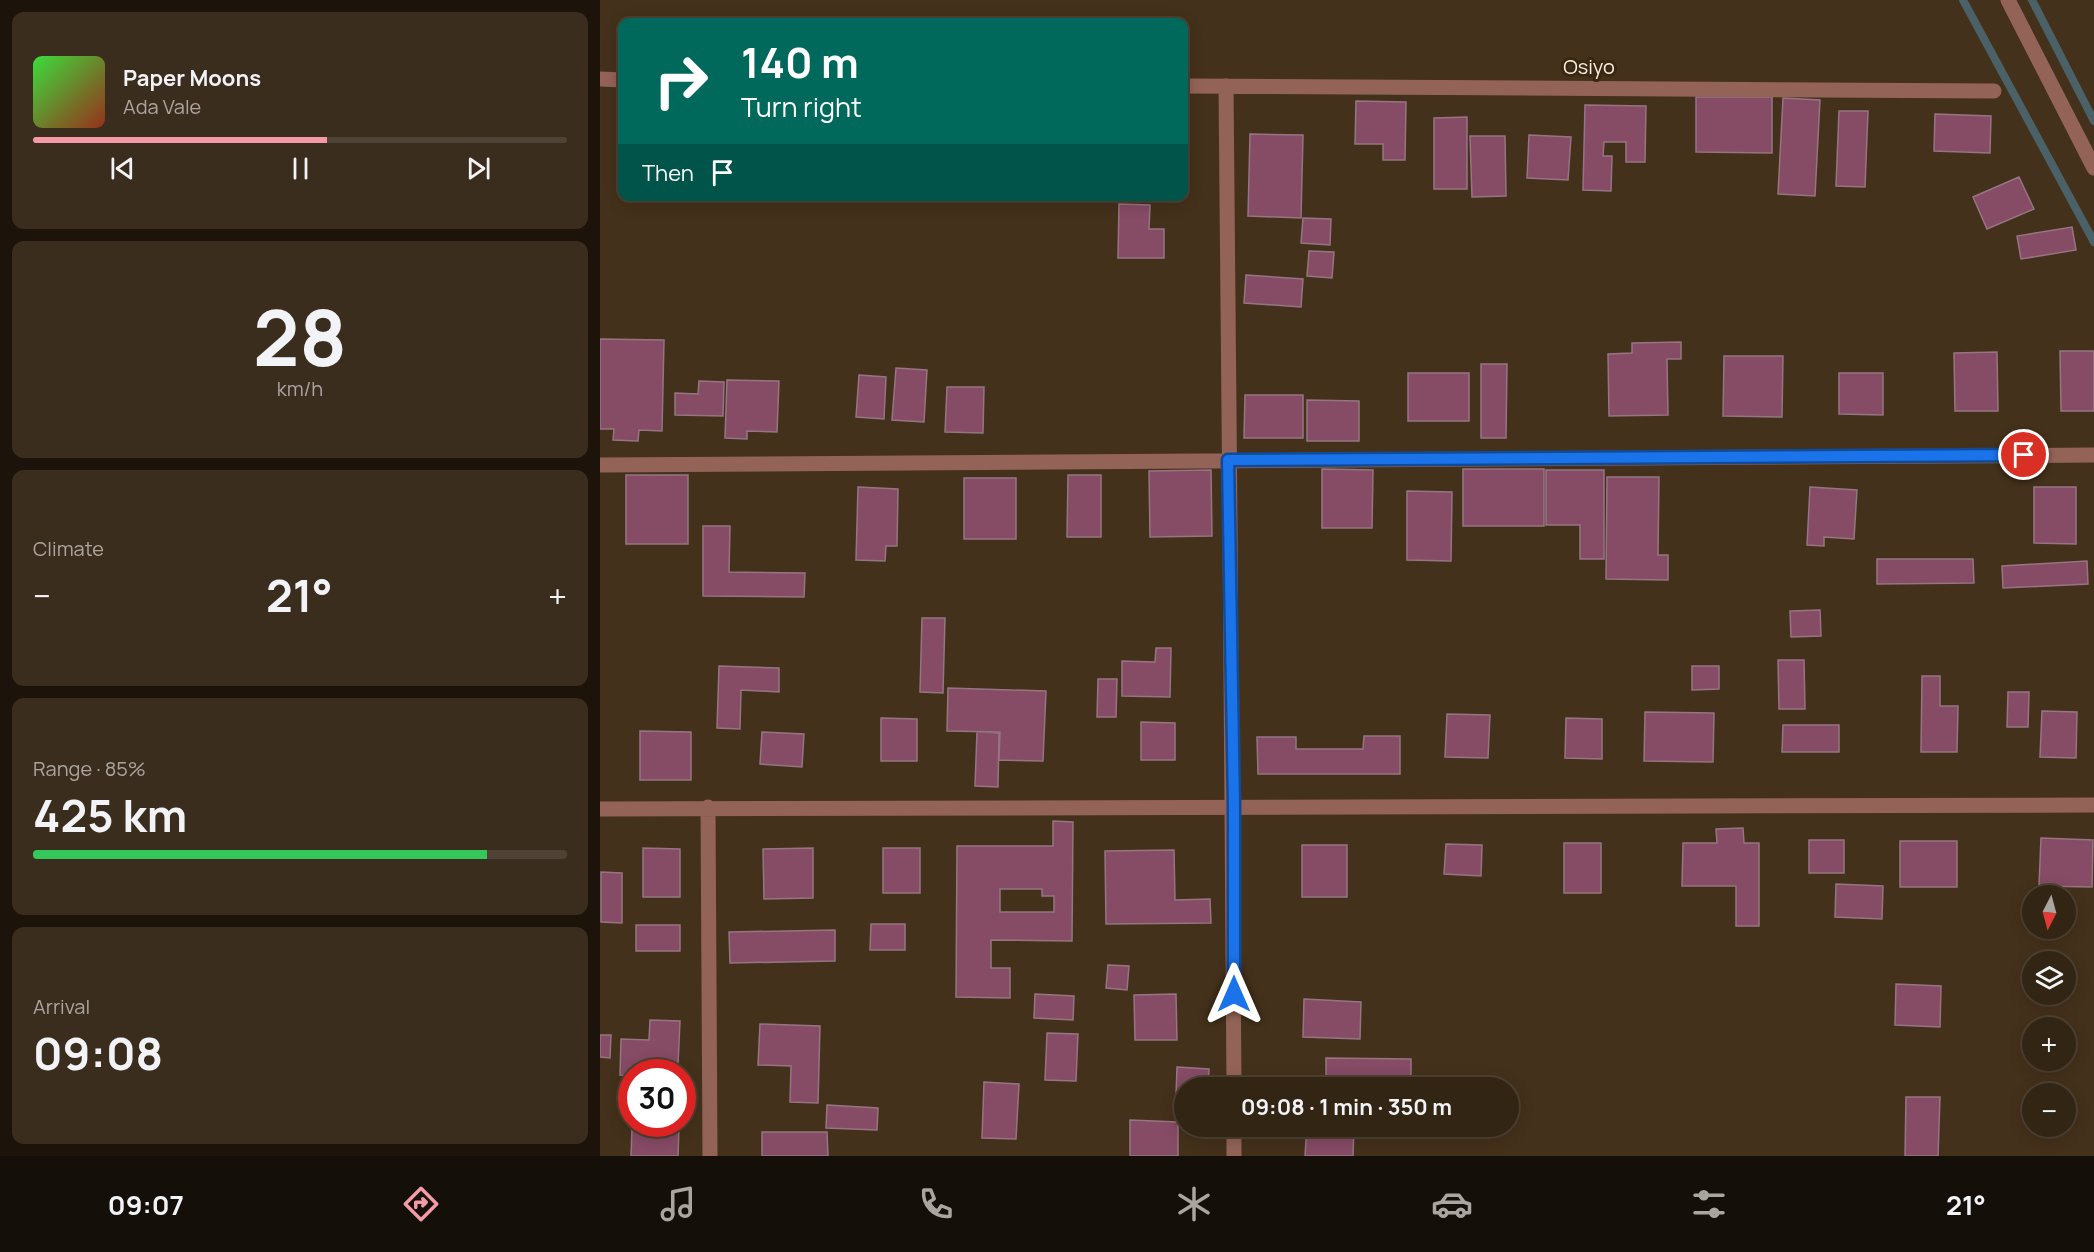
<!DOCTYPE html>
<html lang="en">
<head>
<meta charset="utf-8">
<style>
  body { margin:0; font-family:Manrope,sans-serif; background:#3b2d1d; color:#f1f3f6; height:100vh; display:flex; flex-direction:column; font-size:22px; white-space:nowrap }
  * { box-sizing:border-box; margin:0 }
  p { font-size:20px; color:#a9a5a0 }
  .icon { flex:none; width:33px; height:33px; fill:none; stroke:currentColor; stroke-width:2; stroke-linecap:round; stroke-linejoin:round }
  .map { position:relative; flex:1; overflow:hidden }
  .details { display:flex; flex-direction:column; gap:12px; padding:12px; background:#1c140b; width:600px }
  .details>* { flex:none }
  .hud { position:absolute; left:18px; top:18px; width:570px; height:183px; border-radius:12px; box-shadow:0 3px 15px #0003,0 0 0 2px #4e4234; background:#00695c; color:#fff; overflow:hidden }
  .needle { width:39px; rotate:186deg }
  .fabs { position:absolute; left:1422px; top:885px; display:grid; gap:12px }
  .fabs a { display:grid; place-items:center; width:54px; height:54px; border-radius:50%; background:#332514; box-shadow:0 3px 15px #0003,0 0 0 2px #4e4234; font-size:30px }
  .speed { position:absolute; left:18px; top:1059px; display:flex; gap:12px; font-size:30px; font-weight:700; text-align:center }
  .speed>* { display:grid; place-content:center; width:78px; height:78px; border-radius:50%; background:#332514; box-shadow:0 3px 15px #0003,0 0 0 2px #4e4234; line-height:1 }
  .speed .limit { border:9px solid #d22; background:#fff; color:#111 }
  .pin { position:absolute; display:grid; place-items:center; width:51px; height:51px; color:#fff; margin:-26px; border:3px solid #fff; border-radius:50%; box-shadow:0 2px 6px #0007 }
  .me { position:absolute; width:66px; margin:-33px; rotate:0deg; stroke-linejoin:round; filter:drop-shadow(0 0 4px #0008) }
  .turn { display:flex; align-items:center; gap:21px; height:126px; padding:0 24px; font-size:27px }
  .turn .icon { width:78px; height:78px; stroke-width:2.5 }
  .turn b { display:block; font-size:42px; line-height:51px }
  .then { display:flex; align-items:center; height:57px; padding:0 24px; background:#0003; gap:12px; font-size:22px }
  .big { font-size:45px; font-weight:700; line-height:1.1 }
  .details .card { flex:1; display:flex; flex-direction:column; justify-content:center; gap:9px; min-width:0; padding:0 21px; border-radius:12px; background:#3b2d1d }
  .details .dial { align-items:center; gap:0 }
  .dial b { font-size:78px; line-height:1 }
  .song { display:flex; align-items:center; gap:18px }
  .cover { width:72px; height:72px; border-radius:9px; background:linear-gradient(135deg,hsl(120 70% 55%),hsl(10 70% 35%)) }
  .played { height:6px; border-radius:3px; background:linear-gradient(90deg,#f49aa7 55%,#4e4234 55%) }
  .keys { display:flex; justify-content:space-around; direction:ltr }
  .heat { display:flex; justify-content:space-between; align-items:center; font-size:33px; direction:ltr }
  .charge { height:9px; border-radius:4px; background:linear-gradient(90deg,#34c759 85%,#4e4234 0) }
  .trip { position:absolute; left:574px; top:1077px; width:345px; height:60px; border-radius:30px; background:#332514; box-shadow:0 3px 15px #0003,0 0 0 2px #4e4234; font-weight:700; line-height:60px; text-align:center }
  .dock { display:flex; height:96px; justify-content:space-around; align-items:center; background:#140f08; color:#a9a5a0 }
  .dock .icon { width:42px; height:42px }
  .dock .active { color:#f49aa7 }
  .dock b { font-size:27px; color:#f1f3f6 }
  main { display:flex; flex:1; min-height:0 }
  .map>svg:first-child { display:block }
</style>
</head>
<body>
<main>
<section class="details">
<div class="card">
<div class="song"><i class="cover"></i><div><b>Paper Moons</b><p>Ada Vale</p></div></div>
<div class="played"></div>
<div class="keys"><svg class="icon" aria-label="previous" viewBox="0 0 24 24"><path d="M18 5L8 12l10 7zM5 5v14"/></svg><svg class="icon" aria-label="pause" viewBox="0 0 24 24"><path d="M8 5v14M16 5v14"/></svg><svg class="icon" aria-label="next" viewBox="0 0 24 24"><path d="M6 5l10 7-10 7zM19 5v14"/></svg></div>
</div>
<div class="card dial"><b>28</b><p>km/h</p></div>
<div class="card"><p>Climate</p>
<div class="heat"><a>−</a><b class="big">21°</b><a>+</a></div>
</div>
<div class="card"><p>Range · 85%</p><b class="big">425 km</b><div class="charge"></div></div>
<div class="card"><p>Arrival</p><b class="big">09:08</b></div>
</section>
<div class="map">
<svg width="1494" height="1156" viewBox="0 0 1494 1156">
  <rect width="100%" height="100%" fill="#44311b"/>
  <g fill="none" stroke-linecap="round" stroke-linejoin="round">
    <path stroke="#4b6168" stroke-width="8" d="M1363,0L1494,242
      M1432,0L1494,121"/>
  </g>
  <path fill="#864b65" stroke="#957582" stroke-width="1.5" fill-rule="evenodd" d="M1096,97H1172V153L1096,152Z
    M1183,98L1220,100L1215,196L1178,194Z
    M756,101L806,102L805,160H783V144H755Z
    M985,105L1046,106L1045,162H1026V142H1004L1003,156H1012L1011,191L983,190Z
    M1239,111H1268L1265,187L1236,186Z
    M1335,114L1391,116L1390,153L1334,151Z
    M867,117V189H834V118Z
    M650,134L703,135L701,218L648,216Z
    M929,135L971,137L968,180L927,178Z
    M870,136H905L906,196L872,197Z
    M1419,177L1434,209L1387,229L1373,197Z
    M519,204L550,205L549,229H564V258H518Z
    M703,218L731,219L730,245L701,243Z
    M1472,227L1476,250L1421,259L1417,236Z
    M709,251L734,252L732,278L707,276Z
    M646,275L703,279L701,307L644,303Z
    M0,339L64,340L62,431L39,430L38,441L13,440L14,429H0Z
    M1081,342V359H1067L1068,415L1009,416L1008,354L1032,353V343Z
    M1460,351H1494V411H1461Z
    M1397,352L1398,411H1355L1354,353Z
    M1124,356H1183L1182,417L1123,416Z
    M881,364H907L906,438H881Z
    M296,368L327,370L324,422L292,420Z
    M808,373H869V421H808Z
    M1239,373H1283V415L1239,414Z
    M259,375L286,377L284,419L256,417Z
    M127,380L179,381L177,432L147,431V439L125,438Z
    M99,381L124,382L123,416L75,415V393L98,394Z
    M347,387H384L383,433L345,432Z
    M645,395H703V438H644Z
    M707,400L759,401V441H707Z
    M722,469L773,470L772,528H722Z
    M863,469H944V526H863Z
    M611,470L612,536L550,537L549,471Z
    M946,470H1004V559H980V525H946Z
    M26,475H88V544H26Z
    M468,475H501V537H467Z
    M1007,477H1059L1058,555H1068V580L1006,579Z
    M364,478H416V539H364Z
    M258,487L298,489L297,546H286L285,561L256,560Z
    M1210,487L1257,490L1254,539L1224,537V546L1207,545Z
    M1434,487H1476V544L1434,543Z
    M807,491L852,492L851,561L807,560Z
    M103,526H130L129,572L205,573L204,597L103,596Z
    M1277,559H1373L1374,583L1277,584Z
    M1487,561L1488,584L1403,588L1402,566Z
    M1220,610L1221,636L1191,637L1190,611Z
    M322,618H345L343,693L320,692Z
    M556,648H571L570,697L522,696V661L555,662Z
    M1178,660H1204L1205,709H1179Z
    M119,666L179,668V692L141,690L140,729L117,728Z
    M1092,666H1119V689L1092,690Z
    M1322,676H1340V706H1358L1357,752H1321Z
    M498,679H517L516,717H497Z
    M348,688L446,691L443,761L399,760L400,732L347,731Z
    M1408,692H1429L1428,727H1407Z
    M1442,711L1477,712L1476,758L1440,757Z
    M1045,712L1114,713L1113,762L1044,761Z
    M847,714L890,715L888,758L845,757Z
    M281,718L317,719V761H281Z
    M966,718L1002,719V759L965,758Z
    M541,722L575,723V760H541Z
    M1183,725H1239V752H1182Z
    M40,731L91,732V780H40Z
    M162,732L204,734L202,767L160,764Z
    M377,732L399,733L398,787L375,786Z
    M764,736H800V774H658L657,737H696V749H763Z
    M453,821L473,822L472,941L391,940V968H410V998L356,997L357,846H453ZM400,889H442V896H454V912H400Z
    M1143,828L1144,843H1159V926H1136V886H1082L1083,843H1117L1116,829Z
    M1441,838L1493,840L1492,887L1439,886Z
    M1209,840H1244V873H1209Z
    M1300,841H1357V887H1300Z
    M964,843H1001V893H964Z
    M846,844L882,845L881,876L844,874Z
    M702,845H747V897H702Z
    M43,848L80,849V897H43Z
    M213,848V898L164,899L163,849Z
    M283,848H320V893H283Z
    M574,850L575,900L610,899L611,923L506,924L505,851Z
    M1,872L22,873V923L1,922Z
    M1236,884L1283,886L1282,919L1235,917Z
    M271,924H305V950H270Z
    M36,925H80V951H36Z
    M235,930V961L130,963L129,932Z
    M508,965L529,966L527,990L506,988Z
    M1296,984L1341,986L1340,1027L1295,1025Z
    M435,994L474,996L473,1020L434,1018Z
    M576,994L577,1040H535L534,995Z
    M704,999L761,1002L760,1039L703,1037Z
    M50,1020L80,1021L78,1065L44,1064V1072H32V1076L20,1075L21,1039L49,1040Z
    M160,1024L220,1026L218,1103L190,1102L191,1066L158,1065Z
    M447,1033L478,1034L476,1081L445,1080Z
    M0,1035H11L10,1058L0,1057Z
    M726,1058L811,1059V1079L746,1078V1085H726Z
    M577,1067L609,1069L608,1088H585V1096H576Z
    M384,1082L419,1084L416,1139L382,1138Z
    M1306,1097H1340L1338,1156H1305Z
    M227,1105L278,1108L277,1130L226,1128Z
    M530,1120L578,1122V1156H530Z
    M707,1126H754L753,1156H705Z
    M32,1127L79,1128L78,1156H31Z
    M162,1132H227L228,1156H162Z"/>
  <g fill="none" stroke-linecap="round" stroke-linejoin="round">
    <path stroke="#946357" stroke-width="15" d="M1408,0L1494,168
      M0,79L22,80
      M584,86L1394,91
      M626,86C628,420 634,754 634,1088
      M0,465L1494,455
      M108,807L110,1156
      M0,809L1494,805
      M634,1156V1126"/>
  </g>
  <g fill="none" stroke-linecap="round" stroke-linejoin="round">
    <g stroke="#114b97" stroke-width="15">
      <path id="route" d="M634,994V806L628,460L1424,455"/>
    </g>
    <use href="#route" stroke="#1a73e8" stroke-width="10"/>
  </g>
  <g text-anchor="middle" stroke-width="6" stroke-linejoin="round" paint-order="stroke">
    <g font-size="20" fill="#f9ede0" stroke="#392711">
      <text x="989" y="74">Osiyo</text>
    </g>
  </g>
</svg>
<div class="fabs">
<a><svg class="needle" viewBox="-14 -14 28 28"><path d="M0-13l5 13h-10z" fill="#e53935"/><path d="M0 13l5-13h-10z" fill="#a9a5a0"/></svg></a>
<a><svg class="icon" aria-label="layers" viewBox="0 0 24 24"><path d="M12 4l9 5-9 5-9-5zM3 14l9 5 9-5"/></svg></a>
<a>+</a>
<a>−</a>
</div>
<div class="speed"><div class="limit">30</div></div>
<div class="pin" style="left:1424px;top:455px;background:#d93025"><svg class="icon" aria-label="arrive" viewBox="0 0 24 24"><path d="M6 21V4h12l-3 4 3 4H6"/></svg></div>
<svg class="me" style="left:634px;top:994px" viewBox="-20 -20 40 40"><path d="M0-17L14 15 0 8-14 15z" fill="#1a73e8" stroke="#fff" stroke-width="4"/></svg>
<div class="trip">09:08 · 1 min · 350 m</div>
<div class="hud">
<div class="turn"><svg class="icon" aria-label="right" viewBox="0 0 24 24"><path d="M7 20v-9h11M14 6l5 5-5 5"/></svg><div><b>140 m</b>Turn right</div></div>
<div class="then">Then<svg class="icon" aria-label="arrive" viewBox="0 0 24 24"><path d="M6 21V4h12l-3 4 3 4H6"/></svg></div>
</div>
</div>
</main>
<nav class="dock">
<b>09:07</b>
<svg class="icon active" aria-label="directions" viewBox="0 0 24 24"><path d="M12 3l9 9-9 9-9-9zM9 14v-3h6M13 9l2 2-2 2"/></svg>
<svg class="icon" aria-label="music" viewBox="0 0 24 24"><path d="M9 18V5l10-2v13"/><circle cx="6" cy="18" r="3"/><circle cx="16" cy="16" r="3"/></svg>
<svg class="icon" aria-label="phone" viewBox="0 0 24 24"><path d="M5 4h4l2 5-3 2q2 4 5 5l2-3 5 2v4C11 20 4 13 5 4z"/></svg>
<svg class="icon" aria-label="climate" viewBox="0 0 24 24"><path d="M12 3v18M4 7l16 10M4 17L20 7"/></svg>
<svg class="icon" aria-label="car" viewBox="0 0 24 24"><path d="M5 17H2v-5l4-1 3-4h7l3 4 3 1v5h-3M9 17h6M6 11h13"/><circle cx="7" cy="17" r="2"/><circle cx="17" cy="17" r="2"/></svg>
<svg class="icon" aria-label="filters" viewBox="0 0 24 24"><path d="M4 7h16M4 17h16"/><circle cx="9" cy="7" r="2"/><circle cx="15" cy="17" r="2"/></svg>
<b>21°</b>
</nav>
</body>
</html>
